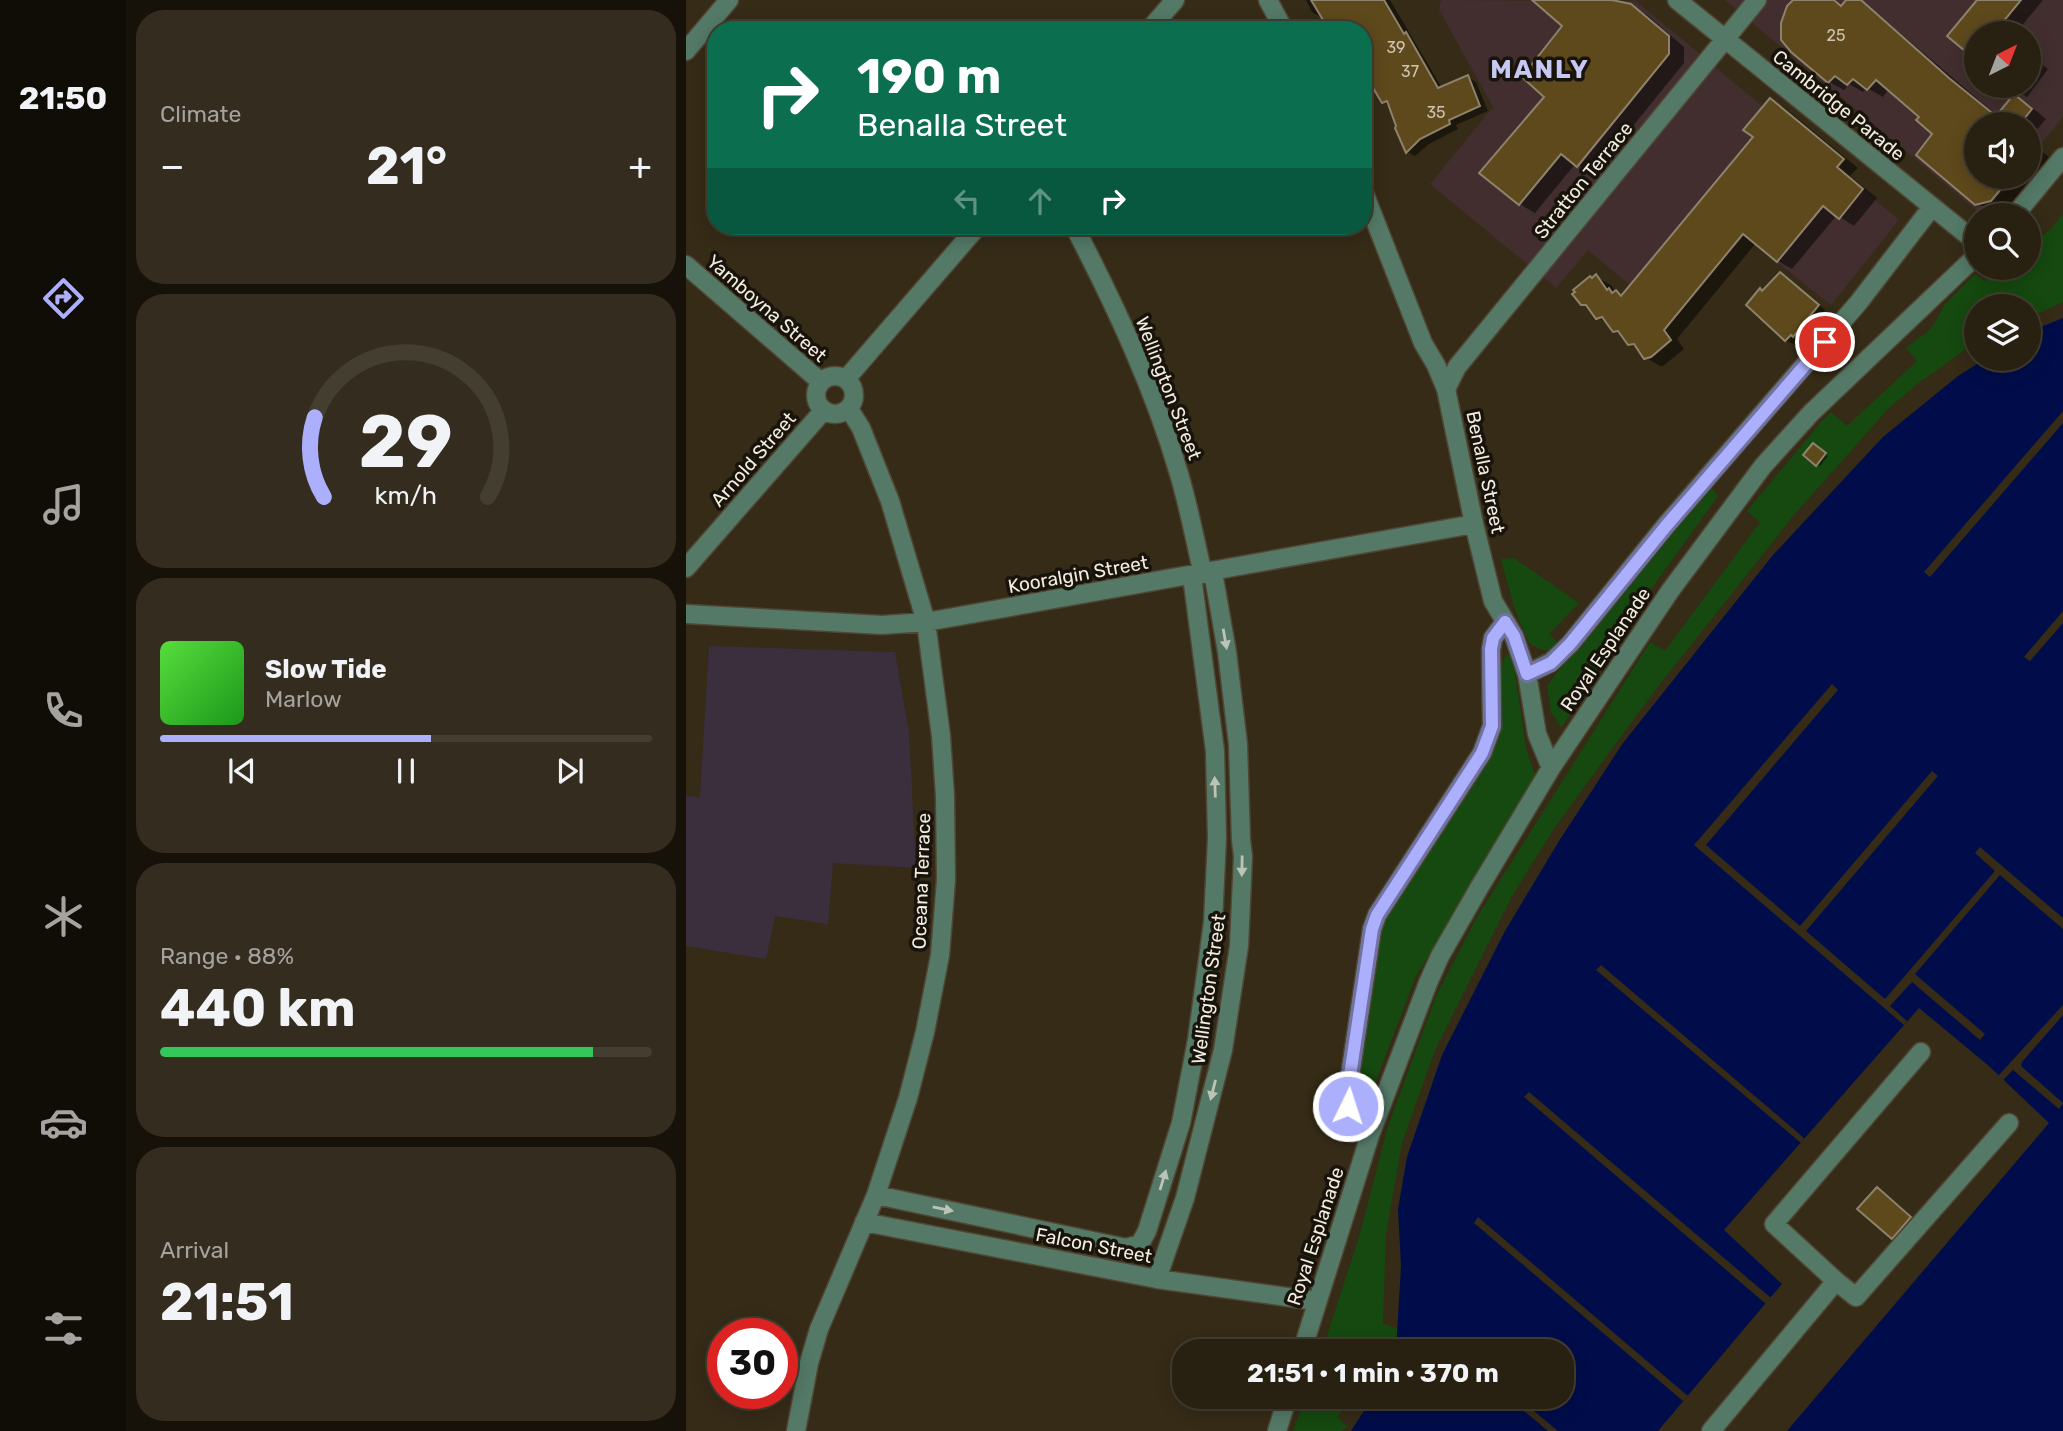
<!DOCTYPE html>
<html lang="en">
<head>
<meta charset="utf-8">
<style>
  body { margin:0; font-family:Rubik,sans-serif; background:#342d1f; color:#f1f3f6; height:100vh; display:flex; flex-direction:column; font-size:26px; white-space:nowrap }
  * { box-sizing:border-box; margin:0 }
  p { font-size:23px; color:#a5a39f }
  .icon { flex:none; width:38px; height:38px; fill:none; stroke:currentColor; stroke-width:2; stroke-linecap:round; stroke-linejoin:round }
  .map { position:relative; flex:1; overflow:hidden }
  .details { display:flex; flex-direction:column; gap:10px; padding:10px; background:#161209; width:560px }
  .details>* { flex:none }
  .top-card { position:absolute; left:21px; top:21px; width:665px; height:214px; border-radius:28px; box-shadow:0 4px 18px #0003,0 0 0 2px #443e31; background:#0b6e4f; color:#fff; overflow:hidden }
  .needle { width:46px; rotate:42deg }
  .buttons { position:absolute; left:1278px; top:21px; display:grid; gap:14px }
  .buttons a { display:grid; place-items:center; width:77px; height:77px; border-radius:50%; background:#282011; box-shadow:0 4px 18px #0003,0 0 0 2px #443e31; font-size:35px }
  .speed { position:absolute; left:21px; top:1318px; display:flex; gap:14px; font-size:35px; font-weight:700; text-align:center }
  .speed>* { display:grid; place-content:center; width:91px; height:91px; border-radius:50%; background:#282011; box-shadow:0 4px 18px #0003,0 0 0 2px #443e31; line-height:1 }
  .speed .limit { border:10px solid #d22; background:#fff; color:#111 }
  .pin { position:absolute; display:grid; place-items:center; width:60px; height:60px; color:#fff; margin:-30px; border:4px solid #fff; border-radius:50%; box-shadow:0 2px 7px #0007 }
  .me { position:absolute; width:77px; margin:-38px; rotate:4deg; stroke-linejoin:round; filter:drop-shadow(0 0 5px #0008) }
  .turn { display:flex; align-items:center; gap:24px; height:147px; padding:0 35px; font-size:32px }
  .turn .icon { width:91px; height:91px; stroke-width:2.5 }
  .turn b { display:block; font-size:49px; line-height:60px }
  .lanes { display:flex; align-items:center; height:66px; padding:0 35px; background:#0003; justify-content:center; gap:35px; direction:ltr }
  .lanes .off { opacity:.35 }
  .big { font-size:52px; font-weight:700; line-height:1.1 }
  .details .tile { flex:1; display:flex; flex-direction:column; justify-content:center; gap:10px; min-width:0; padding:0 24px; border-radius:28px; background:#342d1f }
  .details .dial { align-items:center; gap:0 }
  .dial svg { height:182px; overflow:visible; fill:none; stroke:#443e31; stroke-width:7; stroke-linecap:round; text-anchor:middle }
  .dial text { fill:#f1f3f6; stroke:none }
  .song { display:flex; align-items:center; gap:21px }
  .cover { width:84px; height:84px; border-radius:10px; background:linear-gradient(135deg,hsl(110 70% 55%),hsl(120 70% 35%)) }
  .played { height:7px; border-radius:4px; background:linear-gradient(90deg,#acaffb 55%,#443e31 55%) }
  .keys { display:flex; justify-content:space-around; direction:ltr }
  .heat { display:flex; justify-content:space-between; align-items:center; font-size:38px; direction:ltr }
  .charge { height:10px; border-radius:5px; background:linear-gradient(90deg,#34c759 88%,#443e31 0) }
  .trip { position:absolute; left:486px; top:1339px; width:402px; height:70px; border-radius:28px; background:#282011; box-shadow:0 4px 18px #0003,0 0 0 2px #443e31; font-weight:700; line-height:70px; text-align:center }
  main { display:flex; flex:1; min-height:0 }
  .menu { display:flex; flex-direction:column; width:126px; justify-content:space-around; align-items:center; background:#100d07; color:#a5a39f }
  .menu .icon { width:49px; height:49px }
  .menu .current { color:#acaffb }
  .menu b { font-size:32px; color:#f1f3f6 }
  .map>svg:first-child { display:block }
</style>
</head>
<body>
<main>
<nav class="menu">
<b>21:50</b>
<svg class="icon current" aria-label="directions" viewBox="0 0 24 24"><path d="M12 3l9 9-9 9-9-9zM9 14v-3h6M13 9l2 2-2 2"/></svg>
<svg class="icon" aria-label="music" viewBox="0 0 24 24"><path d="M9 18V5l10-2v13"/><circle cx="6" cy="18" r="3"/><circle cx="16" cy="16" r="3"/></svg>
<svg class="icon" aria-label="phone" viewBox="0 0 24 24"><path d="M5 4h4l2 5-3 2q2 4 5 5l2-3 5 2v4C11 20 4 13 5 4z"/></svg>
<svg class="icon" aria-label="climate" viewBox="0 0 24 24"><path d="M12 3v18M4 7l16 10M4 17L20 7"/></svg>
<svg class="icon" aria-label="car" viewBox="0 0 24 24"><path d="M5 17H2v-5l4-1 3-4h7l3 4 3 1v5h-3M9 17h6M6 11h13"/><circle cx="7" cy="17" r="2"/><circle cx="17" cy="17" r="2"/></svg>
<svg class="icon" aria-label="filters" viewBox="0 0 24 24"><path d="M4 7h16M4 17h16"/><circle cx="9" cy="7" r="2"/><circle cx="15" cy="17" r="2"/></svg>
</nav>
<section class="details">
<div class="tile"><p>Climate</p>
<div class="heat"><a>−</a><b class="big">21°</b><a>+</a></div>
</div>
<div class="tile dial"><svg viewBox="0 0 100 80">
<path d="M14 69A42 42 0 1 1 86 69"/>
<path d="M14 69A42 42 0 0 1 10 34" stroke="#acaffb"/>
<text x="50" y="56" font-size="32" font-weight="700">29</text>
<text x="50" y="72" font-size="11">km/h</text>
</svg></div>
<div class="tile">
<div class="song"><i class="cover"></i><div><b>Slow Tide</b><p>Marlow</p></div></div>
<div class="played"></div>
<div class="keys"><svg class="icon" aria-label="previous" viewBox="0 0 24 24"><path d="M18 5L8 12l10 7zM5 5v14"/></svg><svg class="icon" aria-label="pause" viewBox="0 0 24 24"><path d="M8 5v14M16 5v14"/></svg><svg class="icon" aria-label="next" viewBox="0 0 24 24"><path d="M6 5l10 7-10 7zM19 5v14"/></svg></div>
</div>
<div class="tile"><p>Range · 88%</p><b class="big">440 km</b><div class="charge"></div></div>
<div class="tile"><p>Arrival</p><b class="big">21:51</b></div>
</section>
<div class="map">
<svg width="1377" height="1431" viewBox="0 0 1377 1431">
  <rect width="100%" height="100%" fill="#352b17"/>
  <path fill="#422e2e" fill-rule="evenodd" d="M755,0L950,1L1213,220L1145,305L1057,235L987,321L902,250L870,288L744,184L807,107L753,10Z
    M1039,0H1377V117L1342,160V124H1290V177H1329L1298,215H1296ZM1290,33H1342V86H1290Z"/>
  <path fill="#3b2f3d" d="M23,646L209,652L223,733L230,868L147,863L142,924L89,916L80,959L0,946V796L14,797Z"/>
  <path fill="#15490f" d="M1377,214V302L1342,318V306H1290V342L1234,382L1202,409L1108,515L967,693L869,827L825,898L749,1050L716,1143L700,1234L697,1324L715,1329L714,1345L696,1348L694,1351H636L673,1237L702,1126L750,996L791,917L964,642L979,651L1074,522L1061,511L1135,422L1145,412L1161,426L1231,361L1220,348L1245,329L1259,304L1289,274L1299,281L1314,268H1342V246L1365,229Z
    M1024,486L1032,496L917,656L904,686L875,728L865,712L861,686L927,598Z
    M828,558L893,603L863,634L872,643L862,650H855L843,643L828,607L815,559Z
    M824,654L827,659L840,748L849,775L785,889L730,976L678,1112L672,1110L670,1102L696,926L721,882L810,741L813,731L816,664L820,655Z
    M620,1396L668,1397L651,1417L662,1427L655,1431H607Z"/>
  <path fill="#000d4a" d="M1377,318V1431H1101L1363,1123L1303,1066L1233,1008L1038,1230L1096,1284L972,1431H665L687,1397L877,1396V1351H710L715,1266L712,1209L721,1157L756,1055L819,931L873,841L937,743L1087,555L1197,437L1272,376L1299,359H1342V332Z"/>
  <path fill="#352b17" d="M1377,411V423L1244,577L1238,572Z
    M1377,611V623L1344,661L1338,657Z
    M1146,684L1152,690L1020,845L1114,926L1246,771L1252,776L1120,931L1199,999L1309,871L1289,853L1294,847L1377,918V929L1314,875L1229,974L1299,1034L1294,1040L1226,982L1204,1006L1221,1021L1218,1025L1008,845Z
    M915,965L1118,1138L1115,1143L910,970Z
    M1377,1005V1015L1336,1062L1335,1066L1377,1103L1373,1109L1327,1070L1317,1080L1312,1076Z
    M843,1092L1085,1298L1080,1304L838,1097Z
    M792,1217L1002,1396L997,1401L788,1223Z
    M821,1397H831L872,1431H862Z"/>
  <path fill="#0007" d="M620,0H704L756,88L782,77L790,82L802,111L770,125L772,129L743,144L729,156L721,152L704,106L698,102L686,83L679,79L677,76V30L635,17L626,12Z
    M860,0H917L944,6L961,15L998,47V63L908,174L890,163L849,213L834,204L879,26Z
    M1109,0H1150L1157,6L1163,0H1175L1312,116L1328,97L1343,105L1360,119L1342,140V124H1290V177H1342V141L1363,157L1320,209L1306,212L1290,203L1249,134L1235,117L1203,89L1197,97L1181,88L1177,92L1163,84L1158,90L1143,82Z
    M1293,0H1357L1330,33H1290Z
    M1342,53L1362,69L1341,97L1323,86H1342Z
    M1084,100L1099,108L1172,168L1164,176L1191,198L1168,226L1151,215L1106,269L1092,261L1070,243L991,339L998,349L977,366H974L959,357L954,350L944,344L939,337L928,331L923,324L912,318L906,310L896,304L906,280L910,277L925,285L929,292L937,296L1069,137Z
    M1094,274L1139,310L1115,340L1112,338L1107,344L1100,340L1063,305Z
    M1130,447L1142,456L1134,466L1131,464Z
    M1191,1189L1231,1222L1214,1242L1207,1238Z"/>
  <path fill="#5e491c" stroke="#8d826c" stroke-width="2" d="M625,0H698L718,34L720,32L752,88L782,75L794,106L763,120L764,124L734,139L720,153L709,128L710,126L701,101L696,103L677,71V30H643Z
    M846,0H926L945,4L983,36V54L891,167L875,154L833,205L793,173L858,97L836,77L876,26Z
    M1107,0H1148L1155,6L1160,0H1175L1263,78L1310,116L1328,94L1346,109L1334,124H1290V177H1325L1305,201L1289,205L1230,155L1246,134L1230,120L1233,117L1190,80L1181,90L1167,79L1161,85L1149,76L1142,83L1105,52L1095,40V23L1101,6Z
    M1291,0H1335L1308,33H1290V60L1261,36Z
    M1084,98L1158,159L1151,167L1177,189L1153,219L1137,206L1091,262L1057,234L978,330L985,340L965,357L958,359L948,344L942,345L932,331L927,332L916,317L910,319L900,305H895L886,294L889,292L887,290L904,276L906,278L910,274L921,290L923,288L926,293L930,290L935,296L1067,137L1057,130Z
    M1094,272L1133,305L1107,337L1105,335L1099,341L1060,305L1074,288L1076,291Z
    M1127,443L1140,453L1130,466L1117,455Z
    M1191,1187L1225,1217L1206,1239L1171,1209Z"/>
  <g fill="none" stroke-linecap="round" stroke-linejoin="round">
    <g stroke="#504633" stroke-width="21">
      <path id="minor" d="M582,0L598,30
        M991,0L1290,242
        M463,30L489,0
        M0,51L43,0
        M677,190L737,343L750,365L760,389L788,524L807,601L828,636L841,674L851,734L865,768
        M1329,215L1377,157
        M388,226C429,305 468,388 493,474C503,507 509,541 517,574
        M0,265L135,382
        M130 395a19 19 0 1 1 38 0a19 19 0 1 1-38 0Z
        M160,379L292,226
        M760,389L771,367L1071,0
        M0,568L138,410
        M0,614L196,625L240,622L788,524
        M841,674L865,662L884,644L980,525L1173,302L1246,207
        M684,1135C667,1118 662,1113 662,1089L686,929L691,915L796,753L806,726L805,650L807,638L819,622
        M190,1195L440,1248L454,1244L461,1231L495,1123L511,1040L527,922L531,838L529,751L506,576
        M178,1222L471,1279L630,1301
        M471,1279L499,1198L537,1050L553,946L557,856L555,840L552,744L541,652L527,572
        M1150,1281L1088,1224L1235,1052
        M616,1351L684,1135L742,983L754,956L793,888L865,768L984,591L1077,466L1125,413L1290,256
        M110,1431L123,1363L133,1329L190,1195L222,1098L239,1032L254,955L260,880L259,796L255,736L240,622L204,501L175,428L163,409
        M591,1431L602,1396
        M1025,1431L1150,1281L1170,1297L1323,1123"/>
    </g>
    <use href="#minor" stroke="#547967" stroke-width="18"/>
  </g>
  <defs><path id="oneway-solid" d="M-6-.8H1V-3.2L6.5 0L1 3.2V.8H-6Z" transform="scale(1.75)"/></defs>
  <g fill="#bbc4b6">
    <use href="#oneway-solid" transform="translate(539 639) rotate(80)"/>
    <use href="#oneway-solid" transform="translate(529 787) rotate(-92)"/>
    <use href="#oneway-solid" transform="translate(556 866) rotate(91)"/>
    <use href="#oneway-solid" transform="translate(527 1090) rotate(104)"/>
    <use href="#oneway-solid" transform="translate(477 1180) rotate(-73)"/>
    <use href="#oneway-solid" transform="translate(257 1209) rotate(12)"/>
  </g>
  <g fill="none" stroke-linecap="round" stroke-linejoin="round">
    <g stroke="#7072a3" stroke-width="18">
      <path id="route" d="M662,1106V1089L686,929L691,915L796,753L806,726L805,649L807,638L819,622L828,636L841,674L865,663L884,644L980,526L1139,342"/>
    </g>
    <use href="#route" stroke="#acaffb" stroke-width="12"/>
  </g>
  <g text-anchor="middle" stroke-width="7" stroke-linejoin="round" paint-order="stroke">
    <g font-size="16" fill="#cec4b0">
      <text x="1150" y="41">25</text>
      <text x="710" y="53">39</text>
      <text x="724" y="77">37</text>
      <text x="750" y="118">35</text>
    </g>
    <g font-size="19" fill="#f3ede1" stroke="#18140c">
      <text transform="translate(1153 105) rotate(39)" y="7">Cambridge Parade</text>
      <text transform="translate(897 180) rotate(-51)" y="7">Stratton Terrace</text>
      <text transform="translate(81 308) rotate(41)" y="7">Yamboyna Street</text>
      <text transform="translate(483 388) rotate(69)" y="7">Wellington Street</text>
      <text transform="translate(67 459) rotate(-49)" y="7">Arnold Street</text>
      <text transform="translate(800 472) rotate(78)" y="7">Benalla Street</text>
      <text transform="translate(392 574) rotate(-10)" y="7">Kooralgin Street</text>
      <text transform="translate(919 649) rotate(-56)" y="7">Royal Esplanade</text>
      <text transform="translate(235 881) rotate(-88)" y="7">Oceana Terrace</text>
      <text transform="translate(522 989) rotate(-82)" y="7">Wellington Street</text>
      <text transform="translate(629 1236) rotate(-72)" y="7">Royal Esplanade</text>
      <text transform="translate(408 1245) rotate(11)" y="7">Falcon Street</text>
    </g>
    <g font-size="26" font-weight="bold" letter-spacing="2" fill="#c5c8f3" stroke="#18140c">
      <text x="854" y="78">MANLY</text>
    </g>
  </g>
</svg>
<div class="buttons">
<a><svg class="needle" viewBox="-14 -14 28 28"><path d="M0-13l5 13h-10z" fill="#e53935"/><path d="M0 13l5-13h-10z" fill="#a5a39f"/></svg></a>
<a><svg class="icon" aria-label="sound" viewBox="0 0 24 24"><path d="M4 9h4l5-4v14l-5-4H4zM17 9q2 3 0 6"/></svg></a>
<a><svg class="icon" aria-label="search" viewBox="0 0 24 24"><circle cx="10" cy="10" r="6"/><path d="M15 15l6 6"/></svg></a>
<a><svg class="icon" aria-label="layers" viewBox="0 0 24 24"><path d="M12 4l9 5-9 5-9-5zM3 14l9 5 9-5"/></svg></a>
</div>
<div class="speed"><div class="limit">30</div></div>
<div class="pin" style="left:1139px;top:342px;background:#d93025"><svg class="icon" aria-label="arrive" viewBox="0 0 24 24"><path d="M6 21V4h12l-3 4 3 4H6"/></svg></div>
<svg class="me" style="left:662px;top:1106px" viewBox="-20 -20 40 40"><circle r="17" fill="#acaffb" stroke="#fff" stroke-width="3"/><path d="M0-11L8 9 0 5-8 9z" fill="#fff"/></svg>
<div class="trip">21:51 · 1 min · 370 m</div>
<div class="top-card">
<div class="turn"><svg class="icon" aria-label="right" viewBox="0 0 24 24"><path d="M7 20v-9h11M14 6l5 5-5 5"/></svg><div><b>190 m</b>Benalla Street</div></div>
<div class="lanes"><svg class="icon off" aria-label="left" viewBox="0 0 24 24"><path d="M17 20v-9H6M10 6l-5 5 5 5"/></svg><svg class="icon off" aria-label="ahead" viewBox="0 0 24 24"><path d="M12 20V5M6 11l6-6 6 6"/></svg><svg class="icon" aria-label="right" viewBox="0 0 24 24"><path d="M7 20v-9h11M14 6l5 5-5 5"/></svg></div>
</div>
</div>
</main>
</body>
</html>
